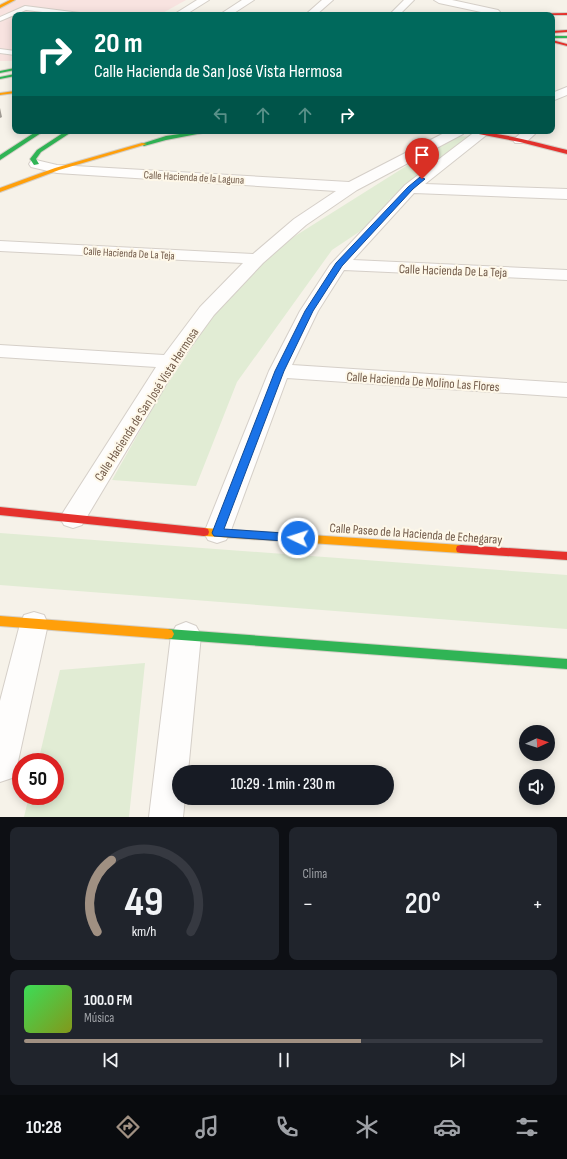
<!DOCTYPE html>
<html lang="es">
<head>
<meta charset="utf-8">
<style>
  body { margin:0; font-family:"Sofia Sans Condensed",sans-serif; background:#20242c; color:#f1f3f6; height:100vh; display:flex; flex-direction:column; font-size:15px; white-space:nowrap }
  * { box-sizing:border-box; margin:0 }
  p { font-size:13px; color:#9ea1a6 }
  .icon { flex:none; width:22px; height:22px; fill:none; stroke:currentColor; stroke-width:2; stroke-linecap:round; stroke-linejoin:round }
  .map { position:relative; height:817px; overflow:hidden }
  .side { display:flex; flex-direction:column; gap:10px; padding:10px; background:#0d0f14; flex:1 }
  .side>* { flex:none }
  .guide { position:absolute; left:12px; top:12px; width:543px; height:122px; border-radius:8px; box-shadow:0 2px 10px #0003; background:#00695c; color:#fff; overflow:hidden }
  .needle { width:26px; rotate:87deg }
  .buttons { position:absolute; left:519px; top:725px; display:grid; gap:8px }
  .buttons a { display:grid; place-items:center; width:36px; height:36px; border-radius:50%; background:#171b24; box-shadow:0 2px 10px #0003; font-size:20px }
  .speed { position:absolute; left:12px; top:753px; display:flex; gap:8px; font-size:20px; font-weight:700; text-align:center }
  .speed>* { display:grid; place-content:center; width:52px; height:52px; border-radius:50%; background:#171b24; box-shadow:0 2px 10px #0003; line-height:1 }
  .speed .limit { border:6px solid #d22; background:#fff; color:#111 }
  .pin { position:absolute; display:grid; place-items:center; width:34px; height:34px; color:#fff; margin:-41px -17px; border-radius:50% 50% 50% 0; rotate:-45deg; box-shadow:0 0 4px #0007 }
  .pin .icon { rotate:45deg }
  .me { position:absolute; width:44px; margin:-22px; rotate:274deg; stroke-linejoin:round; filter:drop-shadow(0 0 3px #0008) }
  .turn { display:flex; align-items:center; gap:14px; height:84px; padding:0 16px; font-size:18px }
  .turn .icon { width:52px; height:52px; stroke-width:2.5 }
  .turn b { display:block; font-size:28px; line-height:34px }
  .lanes { display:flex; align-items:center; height:38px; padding:0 16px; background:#0003; justify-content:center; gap:20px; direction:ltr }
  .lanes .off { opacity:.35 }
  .big { font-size:30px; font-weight:600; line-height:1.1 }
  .side .card { flex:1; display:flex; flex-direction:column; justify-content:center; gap:6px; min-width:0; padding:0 14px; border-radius:8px; background:#20242c }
  .side .dial { align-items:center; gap:0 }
  .dial svg { height:104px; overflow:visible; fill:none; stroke:#363941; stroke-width:7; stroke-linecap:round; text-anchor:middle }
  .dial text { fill:#f1f3f6; stroke:none }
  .song { display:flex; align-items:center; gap:12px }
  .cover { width:48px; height:48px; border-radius:6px; background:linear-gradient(135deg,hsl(130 70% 55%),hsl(70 70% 35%)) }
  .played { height:4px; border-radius:2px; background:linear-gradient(90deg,#a09082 65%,#363941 65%) }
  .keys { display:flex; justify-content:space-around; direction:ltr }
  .heat { display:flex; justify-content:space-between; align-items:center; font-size:22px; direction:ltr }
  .side .tiles { flex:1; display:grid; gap:10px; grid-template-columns:1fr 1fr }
  .card:last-child { grid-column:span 2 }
  .trip { position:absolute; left:172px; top:765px; width:222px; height:40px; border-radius:20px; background:#171b24; box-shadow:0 2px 10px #0003; font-weight:600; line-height:40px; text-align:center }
  .tabs { display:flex; height:64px; justify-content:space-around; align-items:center; background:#090b0e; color:#9ea1a6 }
  .tabs .icon { width:28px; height:28px }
  .tabs .active { color:#a09082 }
  .tabs b { font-size:18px; color:#f1f3f6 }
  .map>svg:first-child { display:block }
</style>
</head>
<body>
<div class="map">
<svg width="567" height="817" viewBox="0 0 567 817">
  <rect width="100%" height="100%" fill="#f6f2e9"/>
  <path fill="#f8e3e0" d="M13,0H186L159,15H15V61H0V7Z"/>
  <path fill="#e1ecd4" d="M454,136L480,137L389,200L386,214L332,250L237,382L196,486L112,480L159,397L210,320L276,248Z
    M0,533L567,575V629L0,585Z
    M145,663L129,817H24L29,796H55V762H38L60,670Z"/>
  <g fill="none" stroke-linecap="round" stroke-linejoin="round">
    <g stroke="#d5cfc8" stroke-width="2">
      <path id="lane" d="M25,6L80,13L83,15H68L26,10L0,21V17Z
        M0,49L15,51V55L0,53Z"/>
    </g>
    <g stroke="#d5cfc8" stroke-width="2">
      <path id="street" d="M197,0H209L185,15H173Z
        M242,0H254L231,15H219Z
        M322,0H333L316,15H305Z
        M404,0H414L399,15H389Z
        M434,0H452L498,10L500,12L495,15L439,3Z
        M567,87V95L552,101V93Z
        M448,131H465L463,134L357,190L306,225L263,263L214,315L179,363L82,525L73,528L64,525L60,518L64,511L156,367L0,357V345L164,355L200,307L243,263L0,251V241L253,254L294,219L336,191L57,173L31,167L29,164L31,161L36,160L57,165L349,182Z
        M476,131H487L489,133L425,184L567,189V199L414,193L353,260L567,270V280L344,270L318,311L292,365L567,383V397L287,378L230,533L226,540L217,543L208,540L204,533L269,371L300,311L330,265L405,185Z
        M523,131H532L535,134L525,143H515L513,140Z
        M34,612L44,615L48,624L17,766L12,778L0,782V701L20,624L24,615Z
        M186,622L196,626L201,635L188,772H179V798H185L183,817H149L171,635L176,626Z"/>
    </g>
    <g stroke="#d5cfc7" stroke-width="2">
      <path id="fast" d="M552,36H567V38H552Z
        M15,68V70L0,73V71Z
        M15,74V76L0,79V77Z
        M37,131H44L0,160V155Z
        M66,131H73L41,152L36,159L39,164L34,165L30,159L37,150Z
        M200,131H213L166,140L144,146L141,144L166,136Z
        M168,629L567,659V669L168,639L164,638L162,634L164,630Z"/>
    </g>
    <g stroke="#d5cfc7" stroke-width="2">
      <path id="slow" d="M10,0H15L0,8V5Z
        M15,91V93L0,95V93Z
        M142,143L147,144L59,170L0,192V188L55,168Z
        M204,528L461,545L465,546L466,549L465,552L461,553L204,536L200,535L199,532L200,529Z
        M0,616L168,629L172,630L174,634L172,638L168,639L0,626Z"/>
    </g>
    <g stroke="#d5cfc7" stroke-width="2">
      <path id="jam" d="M567,13V15H514L516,14Z
        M567,30V32L552,33V31Z
        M552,40L567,44V46L552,42Z
        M463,131C498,131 533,142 567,150V154L520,142Z
        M0,507L204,528L208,529L209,532L208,535L204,536L0,515Z
        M461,545L567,552V560L461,553L457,552L456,549L457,546Z"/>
    </g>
    <use href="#lane" fill="#fefdfc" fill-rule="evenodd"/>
    <use href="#street" fill="#fefdfc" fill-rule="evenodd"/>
    <use href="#fast" fill="#30b455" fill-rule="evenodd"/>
    <use href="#slow" fill="#ff9f0a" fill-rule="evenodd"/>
    <use href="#jam" fill="#e5322d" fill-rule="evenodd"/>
  </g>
  <path fill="#9e9992" d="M0,108L2,117L0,118Z"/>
  <path fill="#1a73e8" stroke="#114b97" d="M420,177L425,179L413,189L342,266L313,311L284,371L224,529L298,534L301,535L303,538L301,541L298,542L214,536L212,533L275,371L305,311L336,263L408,187Z"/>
  <g text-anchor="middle" stroke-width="4" stroke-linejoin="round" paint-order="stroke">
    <g font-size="11" fill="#725b4a" stroke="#fef8e9">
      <text transform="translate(194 177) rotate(3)" y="4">Calle Hacienda de la Laguna</text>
      <text transform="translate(129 253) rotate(3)" y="4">Calle Hacienda De La Teja</text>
    </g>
    <g font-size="13" fill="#725b4a" stroke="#fef8e9">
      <text transform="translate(453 270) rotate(2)" y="5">Calle Hacienda De La Teja</text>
      <text transform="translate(423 381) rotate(4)" y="5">Calle Hacienda De Molino Las Flores</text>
      <text transform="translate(146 404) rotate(-57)" y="5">Calle Hacienda de San José Vista Hermosa</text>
      <text transform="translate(416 533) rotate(4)" y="5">Calle Paseo de la Hacienda de Echegaray</text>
    </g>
  </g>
</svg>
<div class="buttons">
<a><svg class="needle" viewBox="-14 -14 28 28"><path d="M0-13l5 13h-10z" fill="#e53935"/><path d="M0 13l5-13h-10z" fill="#9ea1a6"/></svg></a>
<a><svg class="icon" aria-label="sound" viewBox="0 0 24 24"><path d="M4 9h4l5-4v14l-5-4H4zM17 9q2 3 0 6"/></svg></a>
</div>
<div class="speed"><div class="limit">50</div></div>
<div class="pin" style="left:422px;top:179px;background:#d93025"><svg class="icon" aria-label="arrive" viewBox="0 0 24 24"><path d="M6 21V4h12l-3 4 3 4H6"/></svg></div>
<svg class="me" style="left:298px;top:538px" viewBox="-20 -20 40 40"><circle r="17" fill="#1a73e8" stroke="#fff" stroke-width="3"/><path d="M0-11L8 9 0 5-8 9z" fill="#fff"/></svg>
<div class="trip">10:29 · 1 min · 230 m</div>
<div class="guide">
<div class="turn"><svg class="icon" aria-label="right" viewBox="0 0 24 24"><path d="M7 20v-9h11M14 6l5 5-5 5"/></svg><div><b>20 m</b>Calle Hacienda de San José Vista Hermosa</div></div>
<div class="lanes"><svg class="icon off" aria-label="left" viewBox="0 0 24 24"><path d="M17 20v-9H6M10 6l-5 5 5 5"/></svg><svg class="icon off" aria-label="ahead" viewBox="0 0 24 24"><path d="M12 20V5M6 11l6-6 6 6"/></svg><svg class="icon off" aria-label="ahead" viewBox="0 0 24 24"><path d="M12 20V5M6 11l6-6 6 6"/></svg><svg class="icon" aria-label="right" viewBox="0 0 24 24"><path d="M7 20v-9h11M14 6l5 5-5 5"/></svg></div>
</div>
</div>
<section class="side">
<div class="tiles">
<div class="card dial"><svg viewBox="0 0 100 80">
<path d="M14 69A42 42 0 1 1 86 69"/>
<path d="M14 69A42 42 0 0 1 25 14" stroke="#a09082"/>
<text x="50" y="56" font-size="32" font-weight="700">49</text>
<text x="50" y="72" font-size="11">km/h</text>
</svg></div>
<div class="card"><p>Clima</p>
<div class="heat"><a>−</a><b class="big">20°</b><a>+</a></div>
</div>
<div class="card">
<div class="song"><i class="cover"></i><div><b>100.0 FM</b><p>Música</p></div></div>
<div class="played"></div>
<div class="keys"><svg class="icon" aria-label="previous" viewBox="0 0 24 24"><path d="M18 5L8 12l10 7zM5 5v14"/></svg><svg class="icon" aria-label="pause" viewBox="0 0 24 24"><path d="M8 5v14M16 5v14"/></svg><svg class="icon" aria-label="next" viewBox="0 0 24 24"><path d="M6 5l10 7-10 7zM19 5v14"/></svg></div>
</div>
</div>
</section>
<nav class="tabs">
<b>10:28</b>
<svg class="icon active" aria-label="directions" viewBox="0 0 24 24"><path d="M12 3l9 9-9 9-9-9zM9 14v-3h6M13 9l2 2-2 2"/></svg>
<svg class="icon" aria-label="music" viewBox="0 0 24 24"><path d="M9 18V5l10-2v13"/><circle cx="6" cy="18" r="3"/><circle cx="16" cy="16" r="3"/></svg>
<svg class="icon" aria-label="phone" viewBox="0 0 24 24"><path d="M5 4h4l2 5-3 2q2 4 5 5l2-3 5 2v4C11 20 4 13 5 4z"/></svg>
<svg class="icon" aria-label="climate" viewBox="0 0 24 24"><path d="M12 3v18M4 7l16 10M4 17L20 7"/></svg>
<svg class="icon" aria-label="car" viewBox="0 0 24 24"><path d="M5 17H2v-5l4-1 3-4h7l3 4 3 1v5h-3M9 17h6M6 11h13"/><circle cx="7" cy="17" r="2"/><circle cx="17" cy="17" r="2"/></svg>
<svg class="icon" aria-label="filters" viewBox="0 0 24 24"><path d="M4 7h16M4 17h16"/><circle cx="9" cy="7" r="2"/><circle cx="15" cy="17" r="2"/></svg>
</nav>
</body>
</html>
